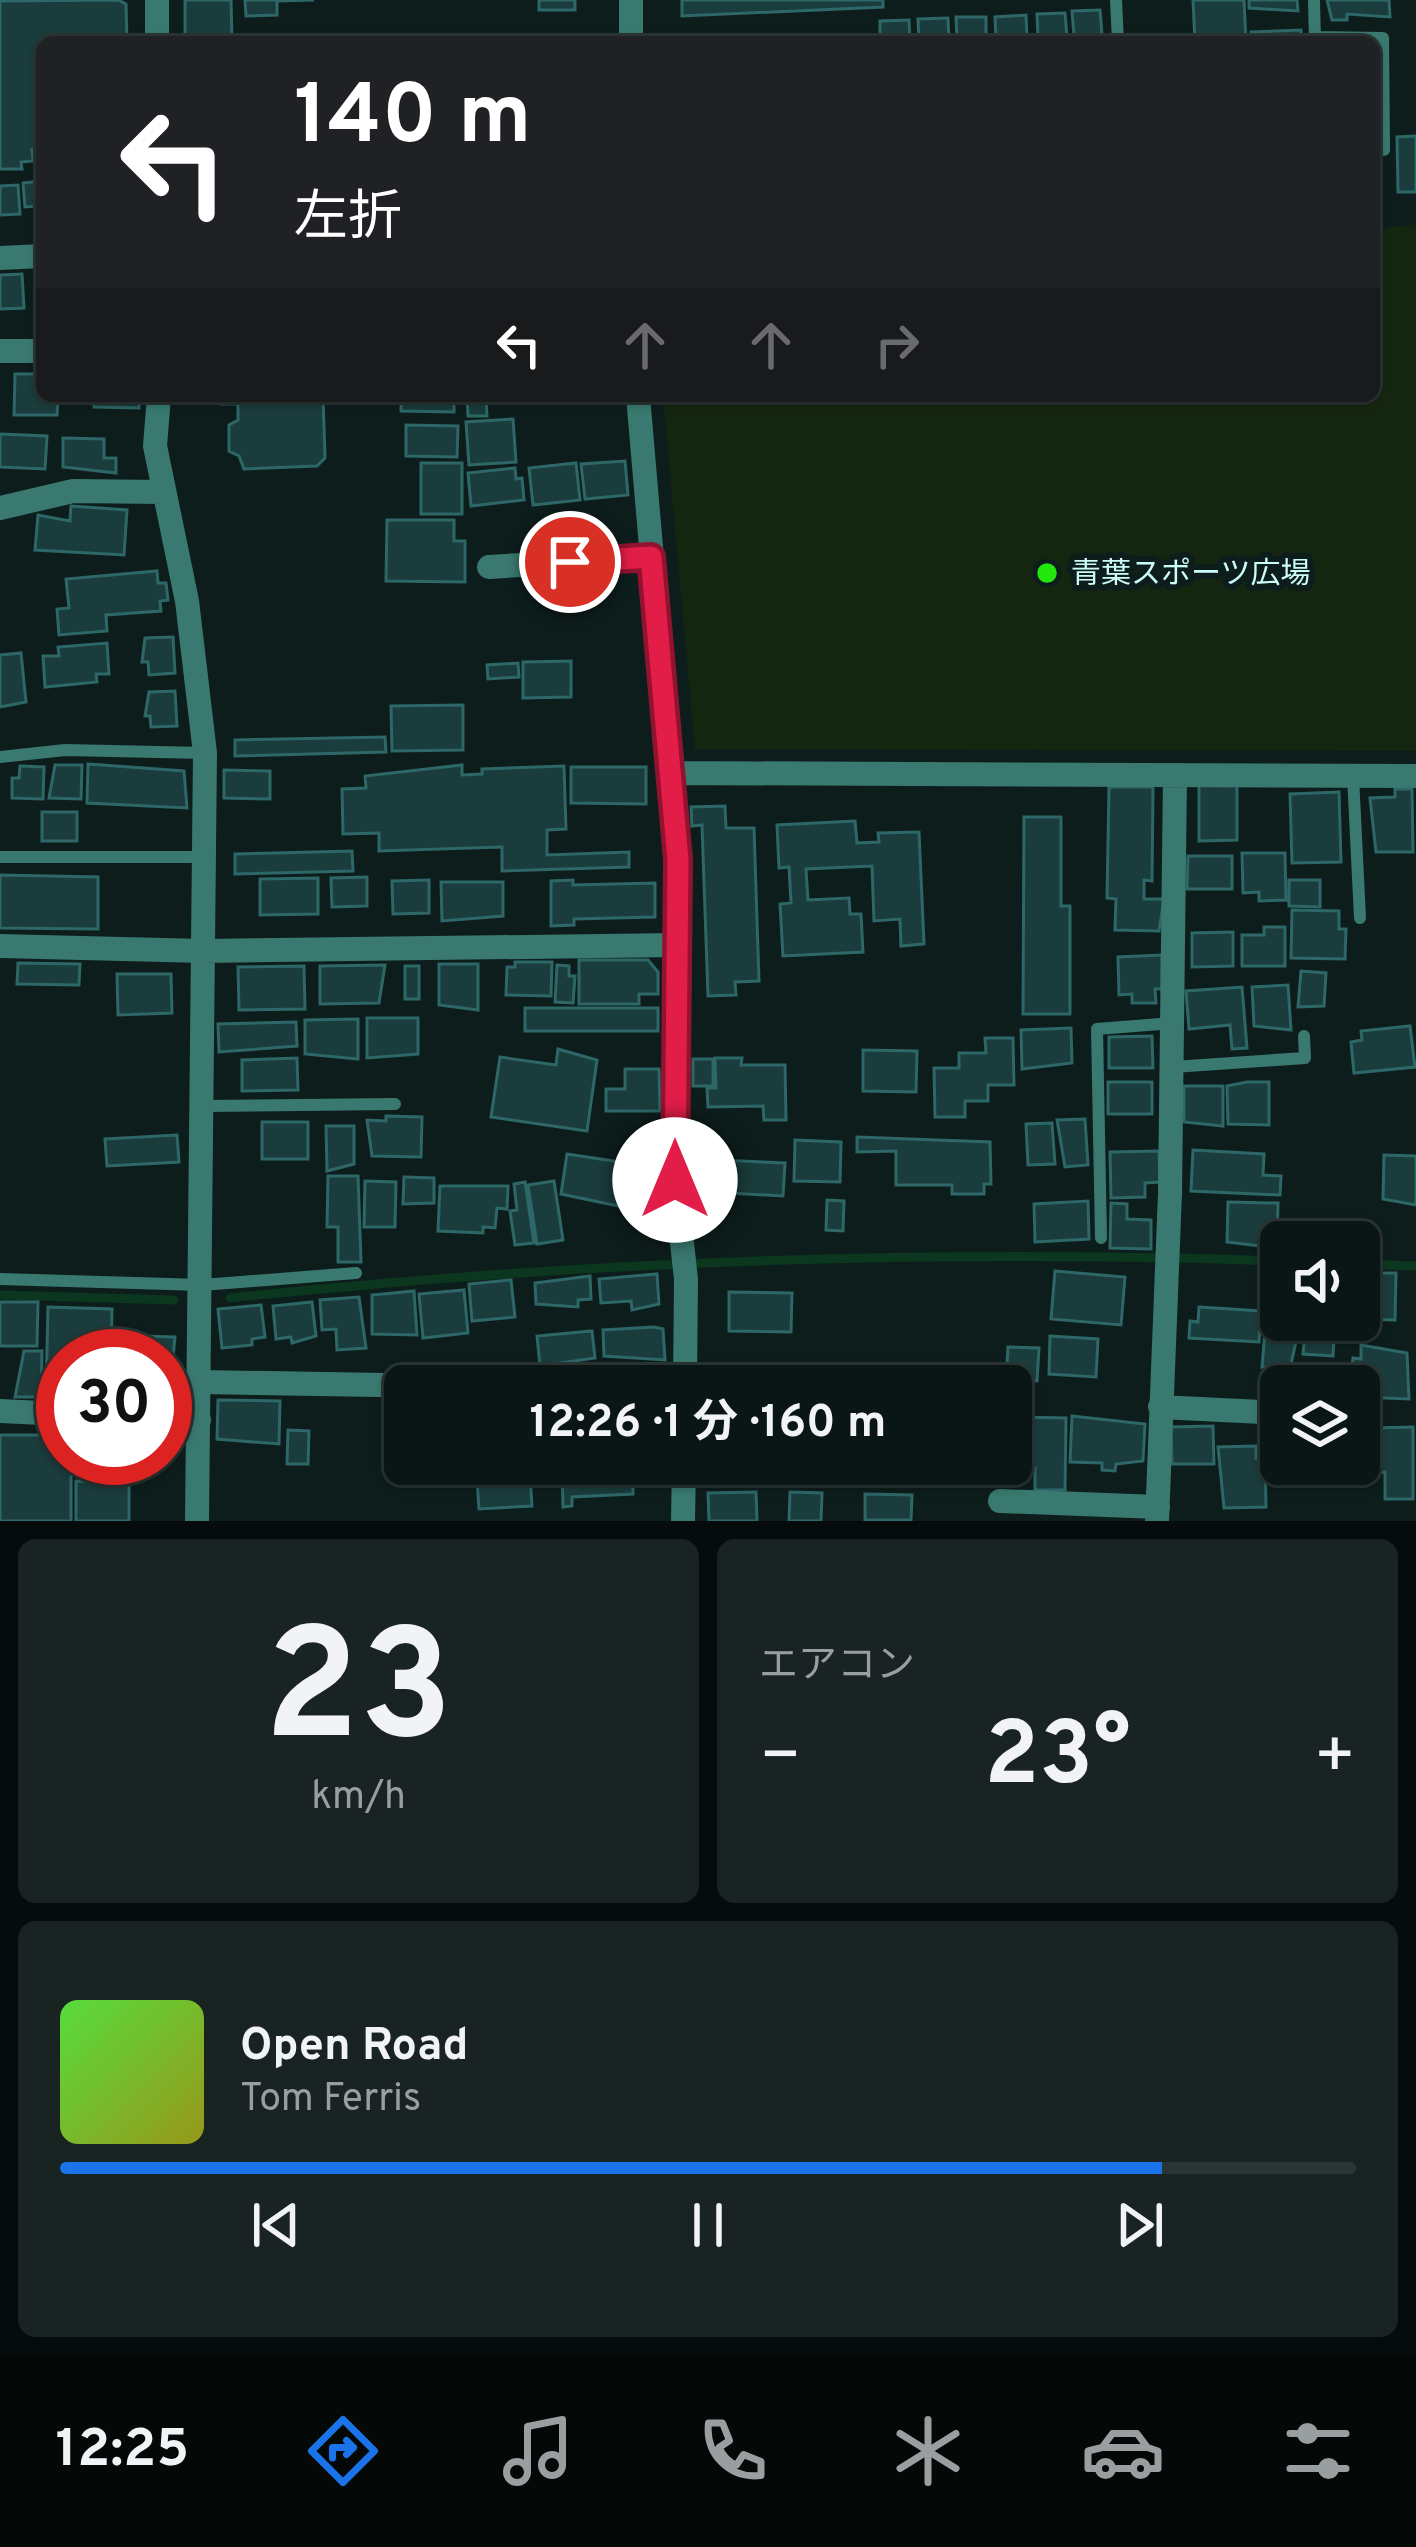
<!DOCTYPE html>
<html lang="ja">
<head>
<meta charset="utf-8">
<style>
  body { margin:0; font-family:Overpass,"Noto Sans JP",sans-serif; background:#182322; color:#f1f3f6; height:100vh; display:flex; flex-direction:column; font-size:45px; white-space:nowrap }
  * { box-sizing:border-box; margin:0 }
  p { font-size:39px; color:#999fa0 }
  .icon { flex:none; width:66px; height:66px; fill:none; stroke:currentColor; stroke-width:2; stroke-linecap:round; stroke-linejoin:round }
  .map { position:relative; height:1521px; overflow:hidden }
  .sheet { display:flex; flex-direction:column; gap:18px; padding:18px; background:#060c0c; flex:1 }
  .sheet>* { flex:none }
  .top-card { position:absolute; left:36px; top:36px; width:1344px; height:366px; border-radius:18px; box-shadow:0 3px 9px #0004,0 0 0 3px #2a3534; background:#202124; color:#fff; overflow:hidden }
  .buttons { position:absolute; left:1260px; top:1221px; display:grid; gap:24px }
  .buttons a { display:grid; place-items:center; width:120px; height:120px; border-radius:18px; background:#0a1615; box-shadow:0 3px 9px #0004,0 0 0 3px #2a3534; font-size:60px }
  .speed { position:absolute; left:36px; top:1329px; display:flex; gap:24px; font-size:60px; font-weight:700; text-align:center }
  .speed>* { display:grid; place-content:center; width:156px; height:156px; border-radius:50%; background:#0a1615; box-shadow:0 3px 9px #0004,0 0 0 3px #2a3534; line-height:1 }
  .speed .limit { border:18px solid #d22; background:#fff; color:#111 }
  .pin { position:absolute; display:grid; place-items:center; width:102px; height:102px; color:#fff; margin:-51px; border:6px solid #fff; border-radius:50%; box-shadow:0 3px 12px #0007 }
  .me { position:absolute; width:132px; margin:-66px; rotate:0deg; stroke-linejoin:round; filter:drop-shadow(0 0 9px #0008) }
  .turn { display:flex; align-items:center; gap:42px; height:252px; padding:0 60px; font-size:54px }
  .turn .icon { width:156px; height:156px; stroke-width:2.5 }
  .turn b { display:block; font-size:84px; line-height:102px }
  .lanes { display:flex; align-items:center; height:114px; padding:0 60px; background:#0003; justify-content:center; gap:60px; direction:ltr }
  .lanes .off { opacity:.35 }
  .big { font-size:90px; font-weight:700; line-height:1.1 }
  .sheet .card { flex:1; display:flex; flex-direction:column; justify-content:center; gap:18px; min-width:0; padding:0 42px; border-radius:18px; background:#182322 }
  .sheet .dial { align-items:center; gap:0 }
  .dial b { font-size:156px; line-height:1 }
  .song { display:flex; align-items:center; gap:36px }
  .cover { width:144px; height:144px; border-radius:18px; background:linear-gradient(135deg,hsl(110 70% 55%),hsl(60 70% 35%)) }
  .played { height:12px; border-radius:6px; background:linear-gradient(90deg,#1a73e8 85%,#2a3534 85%) }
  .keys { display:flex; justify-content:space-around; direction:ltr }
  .heat { display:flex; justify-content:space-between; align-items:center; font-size:66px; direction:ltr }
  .sheet .tiles { flex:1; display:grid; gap:18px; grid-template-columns:1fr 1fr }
  .card:last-child { grid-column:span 2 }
  .trip { position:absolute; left:384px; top:1365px; width:648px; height:120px; border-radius:18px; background:#0a1615; box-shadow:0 3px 9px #0004,0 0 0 3px #2a3534; font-weight:700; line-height:120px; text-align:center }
  .tabs { display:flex; height:192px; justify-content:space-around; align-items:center; background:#040908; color:#999fa0 }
  .tabs .icon { width:84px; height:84px }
  .tabs .active { color:#1a73e8 }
  .tabs b { font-size:54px; color:#f1f3f6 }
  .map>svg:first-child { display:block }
</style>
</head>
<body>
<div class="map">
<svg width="1416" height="1521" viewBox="0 0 1416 1521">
  <rect width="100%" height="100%" fill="#0d1d1c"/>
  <path fill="#152610" d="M1416,224V751L695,749L663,396H1374V230Z"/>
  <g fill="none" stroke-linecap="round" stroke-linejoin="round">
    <path stroke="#0b371e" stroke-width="9" d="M1359,1264L1416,1266
      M0,1295L174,1300
      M230,1298C578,1261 931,1249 1281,1261"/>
  </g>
  <path fill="#1a3c3c" stroke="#2d6767" stroke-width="3" d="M118,0L126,4L127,42H42V148L32,149L33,161L21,162L22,169H0V1Z
    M185,0H231L232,42H185Z
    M245,0H314L277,1V15L246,16Z
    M539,0H575V10H539Z
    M682,0H883V7L682,16Z
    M1193,0H1244L1246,42H1195Z
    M1249,0H1297L1298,11L1249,8Z
    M1327,0H1389L1390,17L1347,14V20H1332Z
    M1100,10L1102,34L1074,36L1072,11Z
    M1065,13L1067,37L1038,38L1037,14Z
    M1026,15L1027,39L996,40L995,17Z
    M956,17H986V41L957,42Z
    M948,18L949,42H919L918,19Z
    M909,20L910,42H880V21Z
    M1301,30V42H1252L1251,32Z
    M1416,136V192H1398L1397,137Z
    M42,181V215H38L37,206L25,207L23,183Z
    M18,185L20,214L0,215V186Z
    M22,274L24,308L0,309V275Z
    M15,374H42V396H58L57,415H14Z
    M94,396H139V408L94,407Z
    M217,396H323L325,458L317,466L244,469L239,456L229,451V425L238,420V404H221Z
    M401,396H454V412L401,411Z
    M467,396H486L487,416H468Z
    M513,419L516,462L469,465L466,422Z
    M406,425L458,426L457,457L406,456Z
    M0,434L47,436L45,469L0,467Z
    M63,438L104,439V458H116V473L63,467Z
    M625,461L628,495L585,499L581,464Z
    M421,463H462V514H421Z
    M576,463L580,500L533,505L529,468Z
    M515,468L516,479L522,478L524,500L471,506L468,473Z
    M71,506L127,510L124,555L35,550L38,515L70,521Z
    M387,520H454V541H465V582L386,581Z
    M157,571L158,583H166L168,600L160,601L161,611L106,615L107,631L59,635L57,609L69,608L66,579Z
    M173,637L175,673L149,675L148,662H142L145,638Z
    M107,643L109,674H96L97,682L45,687L43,656H59L58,647Z
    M21,653L26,702L0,707V655Z
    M571,661V697L523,698V662Z
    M518,663L519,677L488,679L487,665Z
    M175,691L177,726L151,727L150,716H145L149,692Z
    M463,705V750L392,751L391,706Z
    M385,737L386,752L235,756V740Z
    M88,764L184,771L187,808L87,803Z
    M55,765H82L81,799L49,798Z
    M462,765V775L482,774V769L564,766L566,829L547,830V855L629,852V867L502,871V847L379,851V833L343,834L342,789L366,788L365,776Z
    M20,766L44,767L43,799L12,798V778H19Z
    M571,767H646V804L571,803Z
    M224,770L270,771V799L224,798Z
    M1199,785H1237V840L1199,841Z
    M1109,787H1153L1152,881L1144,880V899H1164L1159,931L1115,930L1116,899L1107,898Z
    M1395,789H1412L1413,852H1376L1370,798L1395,797Z
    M1339,792L1341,862L1292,863L1290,794Z
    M725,806L726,828H754L759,981L735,982L736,995L708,996L702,825L692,826L691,807Z
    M42,812H77V841H42Z
    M1024,817H1061V906H1070V1014H1023Z
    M855,821L857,843L879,842L878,833L919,832L924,944L901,946L900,919L874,921L872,866L806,869L808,900L849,898L850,914H861L863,952L783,956L780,904L791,903L789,867L779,868L777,825Z
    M352,851L353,871L235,874V854Z
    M1242,853H1285L1286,900L1259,901V892L1243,893Z
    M1188,856H1232V889H1187Z
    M0,875L98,877V929L0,928Z
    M367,877V906L332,907L331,878Z
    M318,878V914L260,915V879Z
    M429,880V913L393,914L392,881Z
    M573,880V885L655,883V917L574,919V925L551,926V881Z
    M1289,880H1320V907L1289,906Z
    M441,882H503V916L442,921Z
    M1292,910L1339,911V929H1346L1345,959L1291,958Z
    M1264,927H1285V966H1242V935H1264Z
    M1233,932V966L1192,967V933Z
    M1162,955V989H1155L1156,1003H1132V994L1119,995L1118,957Z
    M579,960H648L658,972V994H639V1004H579Z
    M515,962H552L551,996L506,995L507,967H515Z
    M18,963L80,964L79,985L17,984Z
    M439,964H478V1010L439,1005Z
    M385,965L379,1003L320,1004V966Z
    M557,965L569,966V976H575L573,1003L555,1002Z
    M304,966L305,1009L239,1010L238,967Z
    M405,966H419V999H405Z
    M1301,971L1326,973L1324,1006L1298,1007Z
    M117,974H171L172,1013L118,1015Z
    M1288,985L1291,1030L1254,1026L1252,987Z
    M1242,987L1247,1048L1232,1049L1230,1025L1189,1029L1186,991Z
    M525,1008H658V1031H525Z
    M367,1018H418V1054L367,1058Z
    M358,1019V1059L305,1054V1020Z
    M296,1022L297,1046L219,1052L218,1024Z
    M1410,1026L1415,1067L1354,1073L1351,1042L1362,1040L1361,1031Z
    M1071,1028L1072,1063L1022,1069L1021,1030Z
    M1152,1036L1153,1068H1109V1037Z
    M985,1038H1013L1014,1085H988V1101H965V1117H935L934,1068H959V1053H986Z
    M558,1049L597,1060L587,1131L491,1117L500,1057L556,1065Z
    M863,1050L917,1051L916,1092L863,1091Z
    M297,1058L298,1090L242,1091V1060Z
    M715,1058H742L741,1065H785L786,1120H764L763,1106L708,1107L707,1088H716Z
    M693,1059H713V1086H693Z
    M625,1069H659L660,1111H606V1089H625Z
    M1108,1082H1152V1114H1108Z
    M1247,1082H1269V1125L1228,1124L1227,1086Z
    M1184,1086H1223V1126L1184,1122Z
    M386,1116L422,1117L421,1157L372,1156L367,1120L386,1121Z
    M1085,1119L1088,1165L1065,1167L1057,1120Z
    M262,1122H308V1159H262Z
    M1052,1123L1055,1164L1028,1165L1026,1124Z
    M326,1126H354V1164L327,1171Z
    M177,1135L179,1162L107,1166L105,1139Z
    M857,1137L990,1142L991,1184H984V1194H952V1185H896V1151L857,1152Z
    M795,1140L841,1142L840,1182L794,1181Z
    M1193,1150L1264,1154L1263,1175L1281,1176L1280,1195L1191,1191Z
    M1159,1151L1160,1182L1145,1183V1197L1111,1198L1110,1152Z
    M567,1154L647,1166L646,1172L655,1174L642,1211L561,1194Z
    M1384,1155L1416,1156V1205L1383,1199Z
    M695,1159L785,1163L783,1196L694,1191Z
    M328,1176H358L361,1262H338V1227H327Z
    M404,1177L434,1178V1203L403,1204Z
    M365,1181L396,1182L395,1227H364Z
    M554,1181L563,1240L537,1244L528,1185Z
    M525,1182L534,1243L515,1245L510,1211L517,1210L514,1184Z
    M440,1186H508L507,1209L497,1208L495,1228L483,1227V1233L438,1231Z
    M827,1200L844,1201L843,1231L826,1230Z
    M1088,1201L1089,1239L1035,1242L1034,1204Z
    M1228,1202L1278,1203L1277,1248L1227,1242Z
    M1111,1203L1127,1204V1219L1151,1220V1249L1110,1248Z
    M1055,1271L1125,1277L1121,1325L1051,1319Z
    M1359,1273H1396L1395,1320L1359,1319Z
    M657,1274L659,1304L632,1310L631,1301L601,1303L599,1279Z
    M590,1276L591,1299L578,1300V1307L536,1304L535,1283Z
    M511,1280L515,1317L472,1321L469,1284Z
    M464,1290L468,1333L423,1338L419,1294Z
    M414,1291L417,1335L372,1334V1295Z
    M729,1292L792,1293L791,1332L729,1331Z
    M359,1297L366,1348L337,1350L336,1329L322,1330L320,1300Z
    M0,1302H38L37,1346H0Z
    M312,1302L316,1336L292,1343L291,1337L276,1339L273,1306Z
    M261,1305L265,1337L252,1339V1345L222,1348L218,1309Z
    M48,1307L112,1309L111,1356L62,1352V1392H46Z
    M1199,1307L1261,1311L1259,1342L1189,1338L1190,1321L1198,1322Z
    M1266,1320L1300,1323L1290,1369L1262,1367Z
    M1306,1320H1335L1333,1356L1303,1354Z
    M654,1327L663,1329L665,1360L604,1356L603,1330Z
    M592,1331L595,1358L540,1366L537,1336Z
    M140,1336L175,1337L169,1397L165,1356H130L140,1348Z
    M1050,1336L1098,1339L1096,1377L1049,1374Z
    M1361,1345L1407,1353L1409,1399L1362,1397L1363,1368L1352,1367L1353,1358L1361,1359Z
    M1008,1347L1039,1348L1037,1381L1006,1379Z
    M24,1351H42L41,1397H15Z
    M218,1400L280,1401L279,1444L217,1439Z
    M1072,1416L1145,1424L1143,1461L1116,1464L1115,1471L1102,1470V1463L1070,1462Z
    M1015,1417L1066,1418L1065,1490H1035V1468L1014,1467Z
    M1213,1426L1214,1464H1172L1171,1427Z
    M1413,1427V1499H1385V1472L1376,1473V1478H1343V1464H1359V1441H1372V1428Z
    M288,1430L309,1431L308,1464H287Z
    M0,1435H63V1458H79V1468H71V1521H0Z
    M1256,1446V1458L1265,1457L1266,1507L1224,1508L1218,1447Z
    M633,1467V1494L572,1497V1506L563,1507L562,1470Z
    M530,1476L532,1506L479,1509L477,1480Z
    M76,1481L129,1482V1521H76Z
    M756,1492L757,1521H709L708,1493Z
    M790,1492L822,1493L821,1521H789Z
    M865,1494L912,1495L911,1520H865Z"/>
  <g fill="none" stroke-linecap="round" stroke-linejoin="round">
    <path stroke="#3a796f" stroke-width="12" d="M1116,0L1118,42
      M1314,0L1315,41
      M1315,37L1383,38L1384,150L1374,151
      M0,757L65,750L205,753
      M1353,776L1360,918
      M0,857H203
      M1173,1067L1305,1058L1304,1036
      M203,1106L395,1104
      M1101,1238L1097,1029L1173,1023
      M0,1279L202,1285L356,1273"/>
    <path stroke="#3a796f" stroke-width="24" d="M157,42V0
      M631,42V0
      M0,258L42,256
      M0,351H42
      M159,396L155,446L187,601L205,753L197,1521
      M638,396L678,860L675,1180L686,1279L685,1386
      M0,508L73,491L163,492
      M489,567L651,557
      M669,773L1416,776
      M0,946L204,951L677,945
      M201,1382L443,1386
      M1160,1407L1281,1413
      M0,1411L63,1414
      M165,1418L199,1420
      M683,1473L844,1474
      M1000,1501L1158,1507
      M683,1521L684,1464
      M1157,1521L1170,1193L1175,775"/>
  </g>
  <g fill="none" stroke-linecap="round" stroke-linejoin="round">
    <g stroke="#92132f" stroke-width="30">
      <path id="route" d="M570,562L651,557L678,860L675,1180"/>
    </g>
    <use href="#route" stroke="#e11d48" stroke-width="21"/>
  </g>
  <circle fill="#23e70c" stroke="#0d1d1c" stroke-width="4.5" cx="1047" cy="573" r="12"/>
  <g text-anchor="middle" stroke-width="12" stroke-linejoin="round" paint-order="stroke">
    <g font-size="30" fill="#cbfcf8" stroke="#0d1d1c" text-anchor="start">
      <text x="1071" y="583">青葉スポーツ広場</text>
    </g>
  </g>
</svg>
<div class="buttons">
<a><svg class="icon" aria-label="sound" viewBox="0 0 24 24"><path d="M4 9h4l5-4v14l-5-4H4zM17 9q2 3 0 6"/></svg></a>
<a><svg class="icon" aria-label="layers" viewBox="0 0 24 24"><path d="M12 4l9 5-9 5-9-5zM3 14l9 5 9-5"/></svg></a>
</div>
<div class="speed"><div class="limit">30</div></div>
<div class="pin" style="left:570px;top:562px;background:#d93025"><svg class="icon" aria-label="arrive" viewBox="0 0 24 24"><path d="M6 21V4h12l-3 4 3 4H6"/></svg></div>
<svg class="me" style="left:675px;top:1180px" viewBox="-20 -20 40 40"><circle r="19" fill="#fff"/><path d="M0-13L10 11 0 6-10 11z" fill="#e11d48"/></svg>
<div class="trip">12:26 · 1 分 · 160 m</div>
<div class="top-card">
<div class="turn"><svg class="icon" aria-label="left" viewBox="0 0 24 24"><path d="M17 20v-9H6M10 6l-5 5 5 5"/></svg><div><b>140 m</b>左折</div></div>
<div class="lanes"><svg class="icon" aria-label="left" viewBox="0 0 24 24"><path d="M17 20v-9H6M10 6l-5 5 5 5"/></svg><svg class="icon off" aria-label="ahead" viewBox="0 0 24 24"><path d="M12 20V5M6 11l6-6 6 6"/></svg><svg class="icon off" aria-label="ahead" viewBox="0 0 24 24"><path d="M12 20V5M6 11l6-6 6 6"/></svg><svg class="icon off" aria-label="right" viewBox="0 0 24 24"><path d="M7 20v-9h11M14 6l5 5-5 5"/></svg></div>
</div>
</div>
<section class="sheet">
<div class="tiles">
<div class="card dial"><b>23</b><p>km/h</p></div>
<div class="card"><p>エアコン</p>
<div class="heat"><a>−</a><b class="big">23°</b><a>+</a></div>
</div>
<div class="card">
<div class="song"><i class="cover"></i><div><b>Open Road</b><p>Tom Ferris</p></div></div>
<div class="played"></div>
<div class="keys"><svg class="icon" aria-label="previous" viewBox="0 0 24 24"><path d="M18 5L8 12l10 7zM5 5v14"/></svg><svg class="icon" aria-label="pause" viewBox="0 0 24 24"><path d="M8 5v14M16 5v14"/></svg><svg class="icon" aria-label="next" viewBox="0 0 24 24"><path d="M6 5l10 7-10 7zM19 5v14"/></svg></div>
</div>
</div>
</section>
<nav class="tabs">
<b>12:25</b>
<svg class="icon active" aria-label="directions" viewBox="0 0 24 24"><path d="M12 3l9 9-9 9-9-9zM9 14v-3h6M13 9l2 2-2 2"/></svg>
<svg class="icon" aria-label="music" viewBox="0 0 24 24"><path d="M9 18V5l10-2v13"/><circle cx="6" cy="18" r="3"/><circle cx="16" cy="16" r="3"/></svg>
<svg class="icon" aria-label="phone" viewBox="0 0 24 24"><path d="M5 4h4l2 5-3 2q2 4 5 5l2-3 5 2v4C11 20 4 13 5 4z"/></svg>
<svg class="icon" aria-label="climate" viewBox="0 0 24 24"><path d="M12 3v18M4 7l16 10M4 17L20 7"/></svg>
<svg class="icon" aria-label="car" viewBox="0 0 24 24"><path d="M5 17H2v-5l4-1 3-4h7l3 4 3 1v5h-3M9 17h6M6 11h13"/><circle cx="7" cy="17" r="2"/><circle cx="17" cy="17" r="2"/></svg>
<svg class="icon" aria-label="filters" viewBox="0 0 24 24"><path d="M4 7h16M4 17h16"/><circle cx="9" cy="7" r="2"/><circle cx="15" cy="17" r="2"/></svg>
</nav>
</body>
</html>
